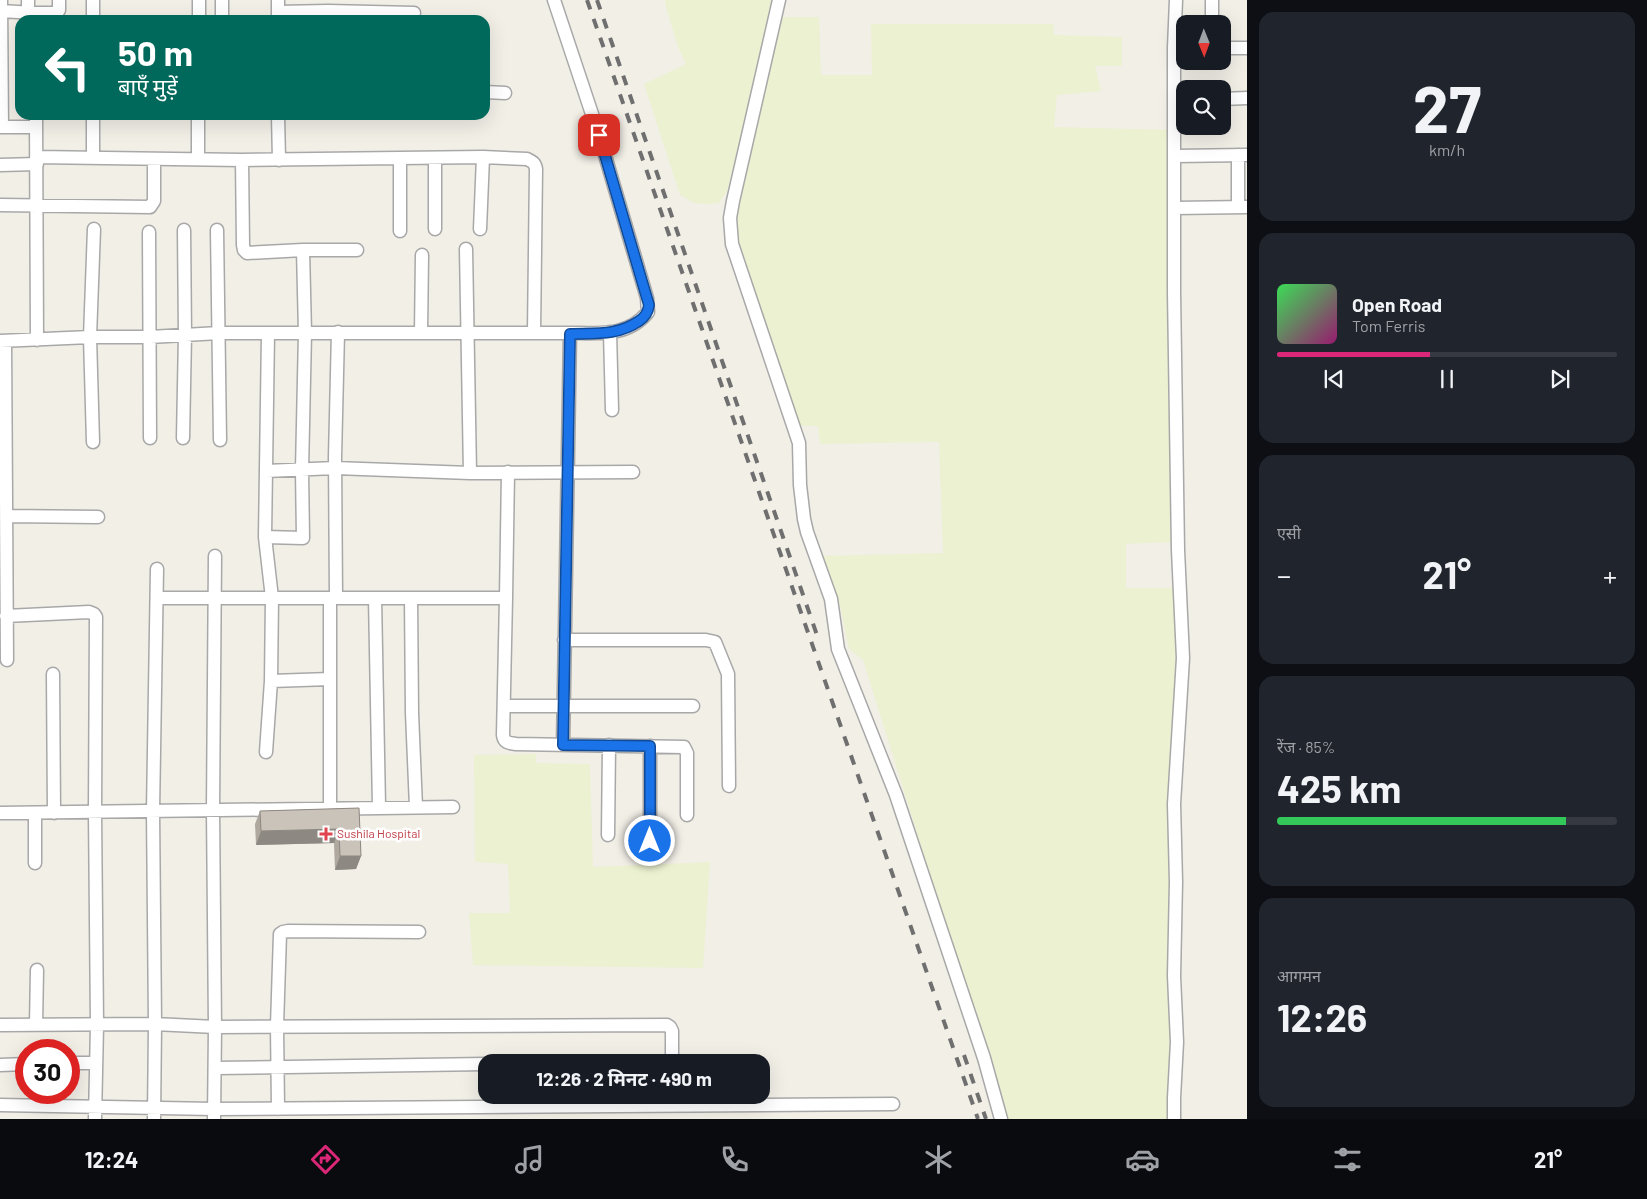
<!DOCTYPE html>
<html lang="hi">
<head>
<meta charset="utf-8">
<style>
  body { margin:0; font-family:Barlow,"Noto Sans Devanagari",sans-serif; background:#20242c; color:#f1f3f6; height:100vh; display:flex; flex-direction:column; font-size:19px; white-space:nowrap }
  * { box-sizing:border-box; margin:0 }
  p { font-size:16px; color:#9ea1a6 }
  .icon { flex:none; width:28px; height:28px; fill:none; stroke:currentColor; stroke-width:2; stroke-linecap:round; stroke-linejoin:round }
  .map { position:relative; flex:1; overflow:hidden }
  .drawer { display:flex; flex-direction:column; gap:12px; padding:12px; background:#0d0f14; width:400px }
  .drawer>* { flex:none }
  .top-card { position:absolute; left:15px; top:15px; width:475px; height:105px; border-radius:15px; box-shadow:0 5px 20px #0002; background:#00695c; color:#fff; overflow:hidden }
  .needle { width:32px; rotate:179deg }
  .fabs { position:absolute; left:1176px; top:15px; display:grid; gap:10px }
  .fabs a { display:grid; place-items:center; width:55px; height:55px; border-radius:10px; background:#171b24; box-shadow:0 5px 20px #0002; font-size:25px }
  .speed { position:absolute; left:15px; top:1039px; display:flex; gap:10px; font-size:25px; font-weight:700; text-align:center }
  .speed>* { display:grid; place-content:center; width:65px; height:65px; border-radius:50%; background:#171b24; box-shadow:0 5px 20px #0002; line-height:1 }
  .speed .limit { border:8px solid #d22; background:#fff; color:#111 }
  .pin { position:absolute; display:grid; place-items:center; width:42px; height:42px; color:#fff; margin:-21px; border-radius:10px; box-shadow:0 2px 8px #0006 }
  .me { position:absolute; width:55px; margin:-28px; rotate:0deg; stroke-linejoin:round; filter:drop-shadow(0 0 4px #0008) }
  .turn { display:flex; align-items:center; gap:18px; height:105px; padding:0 20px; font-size:22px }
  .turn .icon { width:65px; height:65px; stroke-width:2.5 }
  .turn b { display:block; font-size:35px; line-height:42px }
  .big { font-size:38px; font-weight:700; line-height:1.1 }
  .drawer .widget { flex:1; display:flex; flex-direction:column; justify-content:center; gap:8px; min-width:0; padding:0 18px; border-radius:15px; background:#20242c }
  .drawer .dial { align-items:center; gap:0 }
  .dial b { font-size:65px; line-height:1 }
  .song { display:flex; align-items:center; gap:15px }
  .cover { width:60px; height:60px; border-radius:8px; background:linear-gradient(135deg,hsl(130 70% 55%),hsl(320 70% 35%)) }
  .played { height:5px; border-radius:2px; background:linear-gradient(90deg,#db2777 45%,#363941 45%) }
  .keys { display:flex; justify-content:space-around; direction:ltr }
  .heat { display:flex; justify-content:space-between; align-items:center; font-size:28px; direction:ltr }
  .charge { height:8px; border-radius:4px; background:linear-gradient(90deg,#34c759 85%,#363941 0) }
  .trip { position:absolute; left:478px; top:1054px; width:292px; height:50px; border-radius:15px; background:#171b24; box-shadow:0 5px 20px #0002; font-weight:700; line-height:50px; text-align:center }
  .menu { display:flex; height:80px; justify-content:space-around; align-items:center; background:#090b0e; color:#9ea1a6 }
  .menu .icon { width:35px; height:35px }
  .menu .current { color:#db2777 }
  .menu b { font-size:22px; color:#f1f3f6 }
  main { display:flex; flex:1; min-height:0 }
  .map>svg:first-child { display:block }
</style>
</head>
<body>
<main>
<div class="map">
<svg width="1247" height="1119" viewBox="0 0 1247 1119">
  <rect width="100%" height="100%" fill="#f2efe7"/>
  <path fill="#ecf1d1" d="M665,0H775L727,191L719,203L708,204L694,203L680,195L644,84L686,64L678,47L666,7Z
    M777,17H819L821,75H872L871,24H1053L1054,35L1122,37V66H1095L1101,91L1057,95L1054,127L1171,130L1172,542L1126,544V588H1175L1179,656L1174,1050L1171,1119H1007L1002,1106L863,660L849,649L840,605L822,556L943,553L939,442L820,444L818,426H800L739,250L735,229V202Z
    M536,754V763L590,764L593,867L710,862L703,968L473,965L469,913H510L508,864L475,862L474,755Z"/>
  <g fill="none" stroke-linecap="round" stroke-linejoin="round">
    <g stroke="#a8a8a8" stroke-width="15">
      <path id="minor" d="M1,0L2,127
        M93,0V20
        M222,0V20
        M278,0V20
        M779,0L733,201L730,218L732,244L799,443L800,485L804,519L807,532L831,599L838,649L896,795L984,1058L1001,1119
        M0,11L35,13
        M278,12L328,11L414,13
        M28,13V0
        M1212,18V0
        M35,20V13H57L59,10V0
        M199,20V0
        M1222,48H1247
        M485,92L505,93
        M1222,99L1247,98
        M36,115L37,340
        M93,115V158
        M278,115L279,160
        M0,127H36
        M1238,155V207
        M1175,156L1247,155
        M36,157L242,160L483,157L527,159C533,162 535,163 536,169L534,333
        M400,158V231
        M198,159V115
        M242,160L243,245L244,250L247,253L303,250H357
        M0,165L37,164
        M0,205L150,207L154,201V159
        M1174,208L1247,207
        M435,229V158
        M480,229L483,157
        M217,230L220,440
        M149,232L150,438
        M466,249L470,473
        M610,332L612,410
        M268,333L265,537L272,598L271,681L330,679
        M421,333L422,255
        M0,341L90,337H150L219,333H570C599,333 628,337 648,312L647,298L599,135L554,0
        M5,341L7,660
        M183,438L185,335L184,230
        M93,442L90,337L94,229
        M266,471L335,468L470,473L633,472
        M7,516L98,517
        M265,537L303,538L302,470L305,333L303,250
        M157,598H506L508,472
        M336,598L335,457L338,332
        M375,598L379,807
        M411,598L412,713L416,807
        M506,598L503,735C504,743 509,743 516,744L684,747L687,753V815
        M6,616L89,612L94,614L96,617L95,812L97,1025L95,1119
        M564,640H706L715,642L728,674L729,786
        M53,674L54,813
        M504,706H693
        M563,745L570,333
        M266,752L271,681
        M330,808V598
        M0,813L453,807
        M35,813V863
        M608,835L609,745
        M650,841V746
        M0,1025L155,1024L215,1027L667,1025L670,1027L672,1031V1062
        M36,1025L37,970
        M69,1063H96
        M0,1065L26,1064
        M215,1068L486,1064
        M0,1105L214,1109L893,1104
        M278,1109L277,1026L280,934L283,932L288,931L419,932
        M154,1119L155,1024L153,811L157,569
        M214,1119L215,1027L213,809L215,556
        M1174,1119V1098L1177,1042L1174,976L1176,882L1174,804L1183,658L1178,550L1174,292V48L1176,0"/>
    </g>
    <use href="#minor" stroke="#fff" stroke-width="12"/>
    <path stroke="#6f6f6f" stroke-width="4" stroke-dasharray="10 10" stroke-linecap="butt" d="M587,0L978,1119
      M597,0L818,638
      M964,1055L986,1119"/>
  </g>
  <path fill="#aea89f" d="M359,808L361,856L356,869L335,870L334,843L256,845L255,824L260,811Z"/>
  <path fill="#8d8882" d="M339,829L334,843L256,845L261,831Z
    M340,856H361L356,869L335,870Z"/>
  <path fill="#cac3b9" stroke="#8d8882" d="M359,808L361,856H340L339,829L261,831L260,811Z"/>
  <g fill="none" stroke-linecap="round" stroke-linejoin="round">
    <g stroke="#114b97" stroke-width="12">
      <path id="route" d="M599,135L649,305C648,313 645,317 639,321C617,336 595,333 570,334L563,745L650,746V841"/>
    </g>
    <use href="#route" stroke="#1a73e8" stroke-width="9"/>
  </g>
  <path fill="#e0444e" stroke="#fff" stroke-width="2" d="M323.5 826.5h5v5h5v5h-5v5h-5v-5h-5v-5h5z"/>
  <g text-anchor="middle" stroke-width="5" stroke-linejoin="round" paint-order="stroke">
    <g font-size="12" fill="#be3a42" stroke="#fff" text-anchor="start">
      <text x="337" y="838">Sushila Hospital</text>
    </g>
  </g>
</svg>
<div class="fabs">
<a><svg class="needle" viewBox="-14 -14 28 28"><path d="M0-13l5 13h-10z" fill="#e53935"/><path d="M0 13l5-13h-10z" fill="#9ea1a6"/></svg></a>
<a><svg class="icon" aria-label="search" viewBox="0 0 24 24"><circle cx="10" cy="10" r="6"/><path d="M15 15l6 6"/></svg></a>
</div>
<div class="speed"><div class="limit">30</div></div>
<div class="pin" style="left:599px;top:135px;background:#d93025"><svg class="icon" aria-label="arrive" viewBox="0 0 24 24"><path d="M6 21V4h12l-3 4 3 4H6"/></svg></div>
<svg class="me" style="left:650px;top:841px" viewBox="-20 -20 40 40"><circle r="17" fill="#1a73e8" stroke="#fff" stroke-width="3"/><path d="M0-11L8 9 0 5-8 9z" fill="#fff"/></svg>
<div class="trip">12:26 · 2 मिनट · 490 m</div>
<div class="top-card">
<div class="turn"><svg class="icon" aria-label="left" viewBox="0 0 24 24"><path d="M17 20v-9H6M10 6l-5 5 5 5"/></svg><div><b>50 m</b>बाएँ मुड़ें</div></div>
</div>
</div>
<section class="drawer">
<div class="widget dial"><b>27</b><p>km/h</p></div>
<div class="widget">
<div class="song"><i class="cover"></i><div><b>Open Road</b><p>Tom Ferris</p></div></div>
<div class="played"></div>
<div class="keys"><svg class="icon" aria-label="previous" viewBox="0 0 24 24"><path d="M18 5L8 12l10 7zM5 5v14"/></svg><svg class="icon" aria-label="pause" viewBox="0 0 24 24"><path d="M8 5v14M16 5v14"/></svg><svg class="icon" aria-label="next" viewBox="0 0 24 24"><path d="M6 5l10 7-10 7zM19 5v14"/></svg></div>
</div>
<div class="widget"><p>एसी</p>
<div class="heat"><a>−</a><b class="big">21°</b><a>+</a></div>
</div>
<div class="widget"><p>रेंज · 85%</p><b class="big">425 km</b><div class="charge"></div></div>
<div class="widget"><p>आगमन</p><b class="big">12:26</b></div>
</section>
</main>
<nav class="menu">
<b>12:24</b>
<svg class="icon current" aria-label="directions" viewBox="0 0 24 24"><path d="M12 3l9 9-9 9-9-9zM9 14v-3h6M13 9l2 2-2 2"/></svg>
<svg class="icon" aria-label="music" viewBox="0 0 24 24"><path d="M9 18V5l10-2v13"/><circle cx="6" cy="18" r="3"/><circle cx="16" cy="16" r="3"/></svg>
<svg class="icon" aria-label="phone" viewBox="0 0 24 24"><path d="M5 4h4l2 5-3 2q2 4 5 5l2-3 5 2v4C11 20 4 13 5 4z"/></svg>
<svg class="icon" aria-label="climate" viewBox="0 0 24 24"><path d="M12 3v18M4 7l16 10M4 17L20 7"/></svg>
<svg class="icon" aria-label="car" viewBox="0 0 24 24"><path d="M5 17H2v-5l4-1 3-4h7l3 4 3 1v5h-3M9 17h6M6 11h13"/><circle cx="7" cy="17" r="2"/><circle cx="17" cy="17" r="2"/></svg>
<svg class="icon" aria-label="filters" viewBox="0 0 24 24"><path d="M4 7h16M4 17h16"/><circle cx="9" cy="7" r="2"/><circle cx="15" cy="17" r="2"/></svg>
<b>21°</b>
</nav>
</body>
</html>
